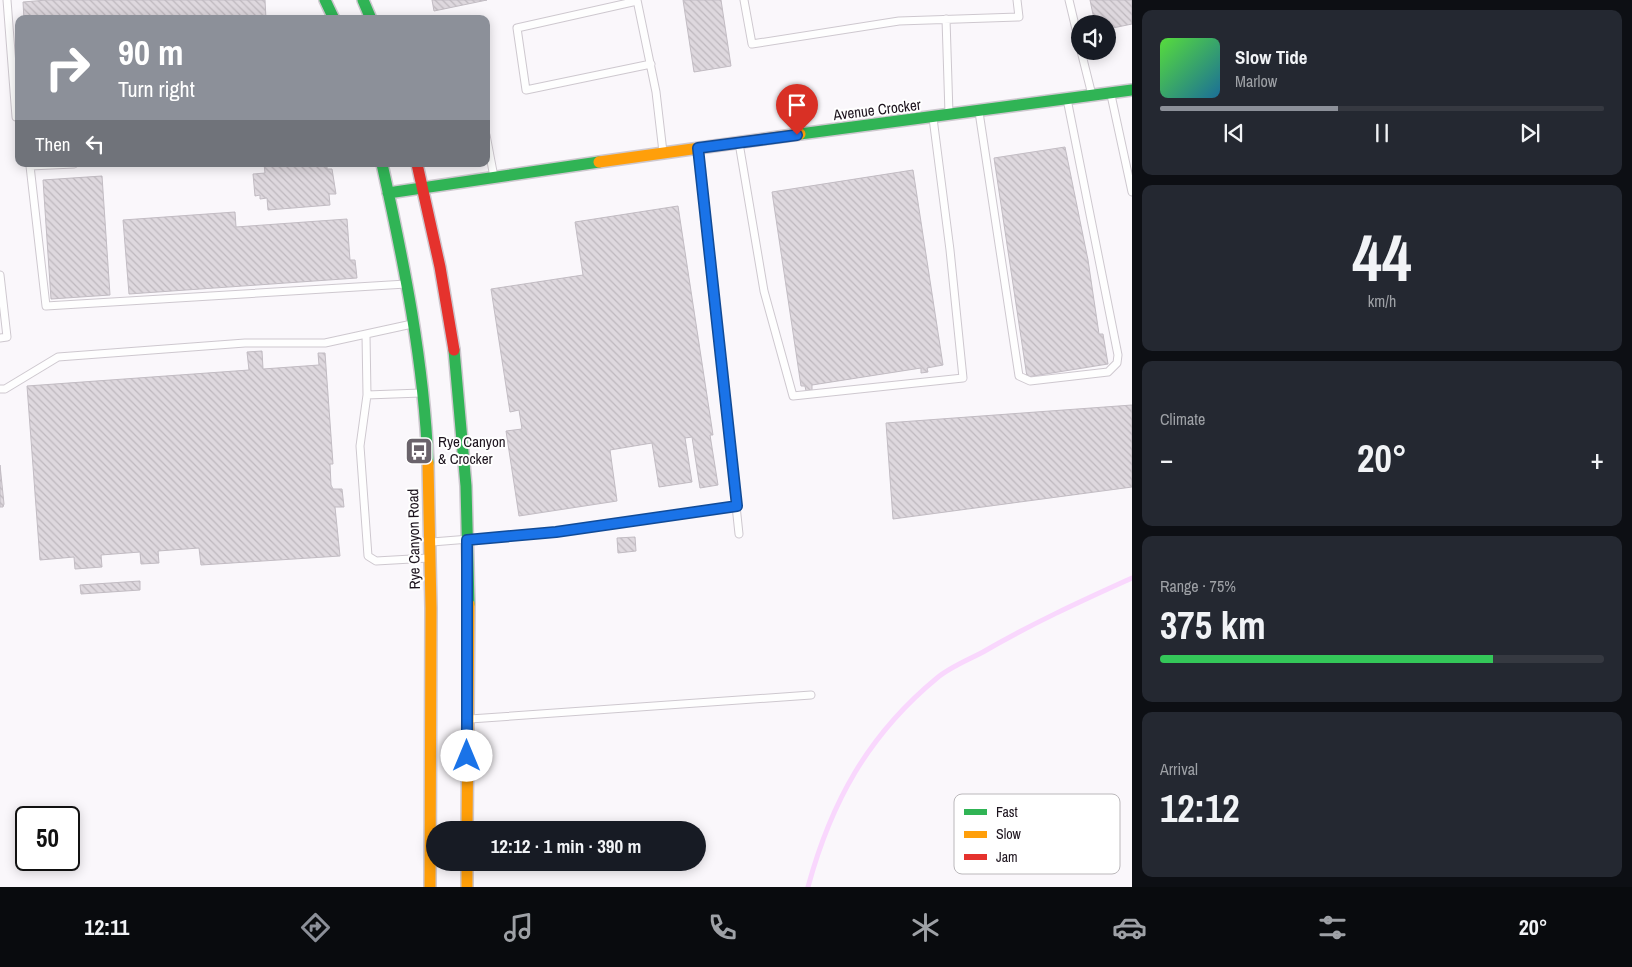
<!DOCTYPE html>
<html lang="en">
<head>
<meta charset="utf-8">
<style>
  body { margin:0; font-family:"Archivo Narrow",sans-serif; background:#242831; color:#f1f3f6; height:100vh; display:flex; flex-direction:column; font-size:19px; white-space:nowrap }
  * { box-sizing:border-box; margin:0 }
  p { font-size:16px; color:#9ea1a6 }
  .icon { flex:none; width:28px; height:28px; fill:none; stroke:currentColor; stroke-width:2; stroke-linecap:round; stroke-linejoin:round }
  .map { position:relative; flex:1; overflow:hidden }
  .panel { display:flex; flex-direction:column; gap:10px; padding:10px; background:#0d0f14; width:500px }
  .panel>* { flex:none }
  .banner { position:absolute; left:15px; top:15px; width:475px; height:152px; border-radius:10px; box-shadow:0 2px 12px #0003; background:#8c9099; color:#fff; overflow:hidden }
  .fabs { position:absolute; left:1071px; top:15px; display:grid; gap:10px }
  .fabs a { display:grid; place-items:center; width:45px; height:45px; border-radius:50%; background:#171b24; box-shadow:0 2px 12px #0003; font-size:25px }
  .speed { position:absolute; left:15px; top:806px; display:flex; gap:10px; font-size:25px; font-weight:700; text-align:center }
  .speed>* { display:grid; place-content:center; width:65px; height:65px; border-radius:50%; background:#171b24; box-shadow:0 2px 12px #0003; line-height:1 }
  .speed .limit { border:2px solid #111; border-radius:8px; background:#fff; color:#111 }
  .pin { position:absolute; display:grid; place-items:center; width:42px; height:42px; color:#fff; margin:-51px -21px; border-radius:50% 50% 50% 0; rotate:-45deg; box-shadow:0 0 5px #0007 }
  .pin .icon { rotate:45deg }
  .me { position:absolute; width:55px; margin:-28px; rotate:0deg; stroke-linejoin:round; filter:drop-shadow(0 0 4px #0008) }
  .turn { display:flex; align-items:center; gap:18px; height:105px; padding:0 20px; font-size:22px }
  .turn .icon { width:65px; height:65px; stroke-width:2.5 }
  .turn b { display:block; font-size:35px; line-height:42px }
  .then { display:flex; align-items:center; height:48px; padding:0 20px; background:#0003; gap:10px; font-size:19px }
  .big { font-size:38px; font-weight:700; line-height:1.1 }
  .panel .tile { flex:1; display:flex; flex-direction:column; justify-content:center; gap:8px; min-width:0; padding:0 18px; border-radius:10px; background:#242831 }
  .panel .dial { align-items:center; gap:0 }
  .dial b { font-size:65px; line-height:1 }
  .song { display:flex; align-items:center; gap:15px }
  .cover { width:60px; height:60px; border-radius:8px; background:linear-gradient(135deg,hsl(110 70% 55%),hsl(200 70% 35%)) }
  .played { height:5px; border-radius:2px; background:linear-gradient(90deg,#8c9099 40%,#363941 40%) }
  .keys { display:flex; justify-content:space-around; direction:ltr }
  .heat { display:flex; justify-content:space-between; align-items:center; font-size:28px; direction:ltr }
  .charge { height:8px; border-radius:4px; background:linear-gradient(90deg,#34c759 75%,#363941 0) }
  .trip { position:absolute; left:426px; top:821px; width:280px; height:50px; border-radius:25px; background:#171b24; box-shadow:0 2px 12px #0003; font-weight:700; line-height:50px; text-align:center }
  .tabs { display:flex; height:80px; justify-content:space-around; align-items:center; background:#090b0e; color:#9ea1a6 }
  .tabs .icon { width:35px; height:35px }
  .tabs .on { color:#8c9099 }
  .tabs b { font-size:22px; color:#f1f3f6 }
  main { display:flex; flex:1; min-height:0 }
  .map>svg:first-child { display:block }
</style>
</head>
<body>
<main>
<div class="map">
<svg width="1132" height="887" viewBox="0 0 1132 887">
  <defs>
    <pattern id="building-back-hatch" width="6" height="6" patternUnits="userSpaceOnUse" patternTransform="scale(1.25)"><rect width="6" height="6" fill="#ded8de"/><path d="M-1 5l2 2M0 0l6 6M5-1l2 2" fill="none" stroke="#beb8be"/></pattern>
  </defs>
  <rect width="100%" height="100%" fill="#faf7fb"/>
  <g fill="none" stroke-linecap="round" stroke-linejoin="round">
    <path stroke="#f9d7fd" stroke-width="5" d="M808,887C831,802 868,735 937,678C950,667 968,660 983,652C1031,624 1081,601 1132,578"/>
  </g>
  <path fill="url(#building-back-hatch)" stroke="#c2bcc3" d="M47,0H265L266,19H24L23,2Z
    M432,0H487L434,11Z
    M683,0H721L731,66L694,72Z
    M1090,0H1132V24L1108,29V24H1095Z
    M1065,147L1088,260L1099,334H1103L1108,364L1027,377L994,158Z
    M264,164H327V169H332L336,194H329L330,205L268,210L267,198L260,199V195L255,196L253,174L265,173Z
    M913,170L943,365L927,368L928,372L921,373V368L812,385V391H806L805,386H801L772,192Z
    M102,176L110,295L51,299L43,180Z
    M678,206L713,435H710L718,485L700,488L692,437L685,438L692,482L659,487L652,443L610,450L617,501L519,516L506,431L522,429L519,410L510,412L491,289L583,275L575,222Z
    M235,212L236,227L347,219L350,260H355L357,278L129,294L123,220Z
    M262,351L263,369L319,365L318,353H325L333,464H330L331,485L333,489H342L344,507H335L340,556L201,565L199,548L158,551L159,563L141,564L140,552L101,555L102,567L75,569L74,557L40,560L27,386L249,370L247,352Z
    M1132,405V487L893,519L886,423Z
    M0,465L4,504L3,507H0Z
    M635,537L636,551L618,553L617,538Z
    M140,581V590L81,594L80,585Z"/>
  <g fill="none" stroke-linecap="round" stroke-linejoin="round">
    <g stroke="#cec8cf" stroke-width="9">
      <path id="lane" d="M7,0L16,117H19
        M637,0L656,92L663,152
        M744,0L752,44L899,21L1019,17L1017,0
        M1069,0L1080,46
        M637,1L517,28L526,90L651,64
        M946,19L949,114
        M1081,51L1092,95
        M1111,95L1132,192
        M979,112L1019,376L1030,381L1108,372L1117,363L1118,355L1067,99
        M486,135L494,177
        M739,143L764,291L793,396L963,378L950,250L933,118
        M698,148L739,534
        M74,164L30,166L46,306L406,284
        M0,275L7,337L0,338
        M366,335L367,395L360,446L368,556L376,561L429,558
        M0,389H5L58,357L245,343H325L412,324
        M367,395L421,393
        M432,542L556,532L737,506
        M470,719L811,695"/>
    </g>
    <g stroke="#cec8cf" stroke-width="14">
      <path id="fast" d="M325,0L334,19
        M363,0L371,19
        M800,134L1132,90
        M382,164C404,263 424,362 428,463
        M388,193L599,162
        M454,350L466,486L469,604"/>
    </g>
    <g stroke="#cec8cf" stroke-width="14">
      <path id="slow" d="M599,162L800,134
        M428,463L431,608L430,887
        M467,830L469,604
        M467,862V887"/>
    </g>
    <g stroke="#cec8cf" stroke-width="14">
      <path id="jam" d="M417,164L440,267L454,350"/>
    </g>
    <use href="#lane" stroke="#fefefe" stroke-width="7"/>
    <use href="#fast" stroke="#30b455" stroke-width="11"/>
    <use href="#slow" stroke="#ff9f0a" stroke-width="11"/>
    <use href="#jam" stroke="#e5322d" stroke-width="11"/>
  </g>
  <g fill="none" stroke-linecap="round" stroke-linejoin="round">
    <g stroke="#114b97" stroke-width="12">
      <path id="route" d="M467,756V540L556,532L737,506L698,148L797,135"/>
    </g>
    <use href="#route" stroke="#1a73e8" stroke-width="9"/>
  </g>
  <defs>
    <g id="bus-square" transform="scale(1.4375)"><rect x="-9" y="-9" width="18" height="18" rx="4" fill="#6a636b" stroke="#fff"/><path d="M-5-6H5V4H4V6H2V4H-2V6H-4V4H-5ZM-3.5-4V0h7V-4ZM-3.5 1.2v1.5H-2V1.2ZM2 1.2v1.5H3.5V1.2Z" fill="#fff"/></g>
  </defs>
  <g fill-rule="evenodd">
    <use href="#bus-square" x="419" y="451"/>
  </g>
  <g text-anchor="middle" stroke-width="4" stroke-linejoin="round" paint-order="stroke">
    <g font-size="15" fill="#1c131d" stroke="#fff">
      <text transform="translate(877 110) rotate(-7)" y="5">Avenue Crocker</text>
      <text transform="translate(414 539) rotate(-91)" y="5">Rye Canyon Road</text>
    </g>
    <g font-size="15" fill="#1c131d" stroke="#fff" text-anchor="start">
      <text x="438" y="447">Rye Canyon<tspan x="438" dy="17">&amp; Crocker</tspan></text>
    </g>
  </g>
  <rect x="954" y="794" width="166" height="80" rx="8" fill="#fff" stroke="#bbb8bb" stroke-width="1"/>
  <rect x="964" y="809" width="23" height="6" fill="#30b455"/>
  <rect x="964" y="831" width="23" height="7" fill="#ff9f0a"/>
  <rect x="964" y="854" width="23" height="6" fill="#e5322d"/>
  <g font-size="14" fill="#1c131d">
    <text x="996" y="817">Fast</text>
    <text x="996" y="839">Slow</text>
    <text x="996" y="862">Jam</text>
  </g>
</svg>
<div class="fabs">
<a><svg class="icon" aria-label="sound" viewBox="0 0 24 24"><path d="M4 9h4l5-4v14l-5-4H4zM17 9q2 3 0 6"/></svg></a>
</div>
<div class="speed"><div class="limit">50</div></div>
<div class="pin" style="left:797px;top:135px;background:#d93025"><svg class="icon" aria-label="arrive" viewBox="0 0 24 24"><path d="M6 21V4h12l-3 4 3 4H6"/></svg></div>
<svg class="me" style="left:467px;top:756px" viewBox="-20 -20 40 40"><circle r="19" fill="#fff"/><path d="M0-13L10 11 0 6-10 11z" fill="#1a73e8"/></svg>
<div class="trip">12:12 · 1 min · 390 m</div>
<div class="banner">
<div class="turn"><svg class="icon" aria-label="right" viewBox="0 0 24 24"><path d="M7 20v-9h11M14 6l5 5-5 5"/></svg><div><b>90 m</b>Turn right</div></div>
<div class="then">Then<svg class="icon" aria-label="left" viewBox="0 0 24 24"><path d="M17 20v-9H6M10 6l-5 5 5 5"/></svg></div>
</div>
</div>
<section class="panel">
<div class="tile">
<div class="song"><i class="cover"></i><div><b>Slow Tide</b><p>Marlow</p></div></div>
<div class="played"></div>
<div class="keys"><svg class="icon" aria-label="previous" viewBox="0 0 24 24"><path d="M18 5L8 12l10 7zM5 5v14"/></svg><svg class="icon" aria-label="pause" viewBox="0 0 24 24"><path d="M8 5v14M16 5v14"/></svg><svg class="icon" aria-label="next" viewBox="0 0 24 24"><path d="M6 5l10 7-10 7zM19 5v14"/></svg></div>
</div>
<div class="tile dial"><b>44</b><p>km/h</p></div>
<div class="tile"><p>Climate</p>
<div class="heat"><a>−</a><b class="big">20°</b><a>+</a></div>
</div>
<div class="tile"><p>Range · 75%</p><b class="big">375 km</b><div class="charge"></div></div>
<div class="tile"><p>Arrival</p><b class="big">12:12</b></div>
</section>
</main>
<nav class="tabs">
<b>12:11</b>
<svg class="icon on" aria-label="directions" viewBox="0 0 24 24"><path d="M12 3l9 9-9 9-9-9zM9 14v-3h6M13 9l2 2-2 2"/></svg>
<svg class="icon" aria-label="music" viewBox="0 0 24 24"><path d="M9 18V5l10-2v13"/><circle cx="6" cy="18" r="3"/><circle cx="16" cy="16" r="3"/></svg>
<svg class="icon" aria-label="phone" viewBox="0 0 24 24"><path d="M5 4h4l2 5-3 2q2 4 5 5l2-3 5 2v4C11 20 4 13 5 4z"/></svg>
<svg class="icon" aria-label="climate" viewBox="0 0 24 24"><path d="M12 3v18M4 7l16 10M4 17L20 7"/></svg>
<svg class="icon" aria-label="car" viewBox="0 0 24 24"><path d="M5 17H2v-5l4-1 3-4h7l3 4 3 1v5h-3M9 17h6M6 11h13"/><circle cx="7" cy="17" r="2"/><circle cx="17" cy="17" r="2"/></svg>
<svg class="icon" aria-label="filters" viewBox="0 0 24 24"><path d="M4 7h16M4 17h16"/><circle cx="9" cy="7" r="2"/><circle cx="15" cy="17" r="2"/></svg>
<b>20°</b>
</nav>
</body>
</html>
